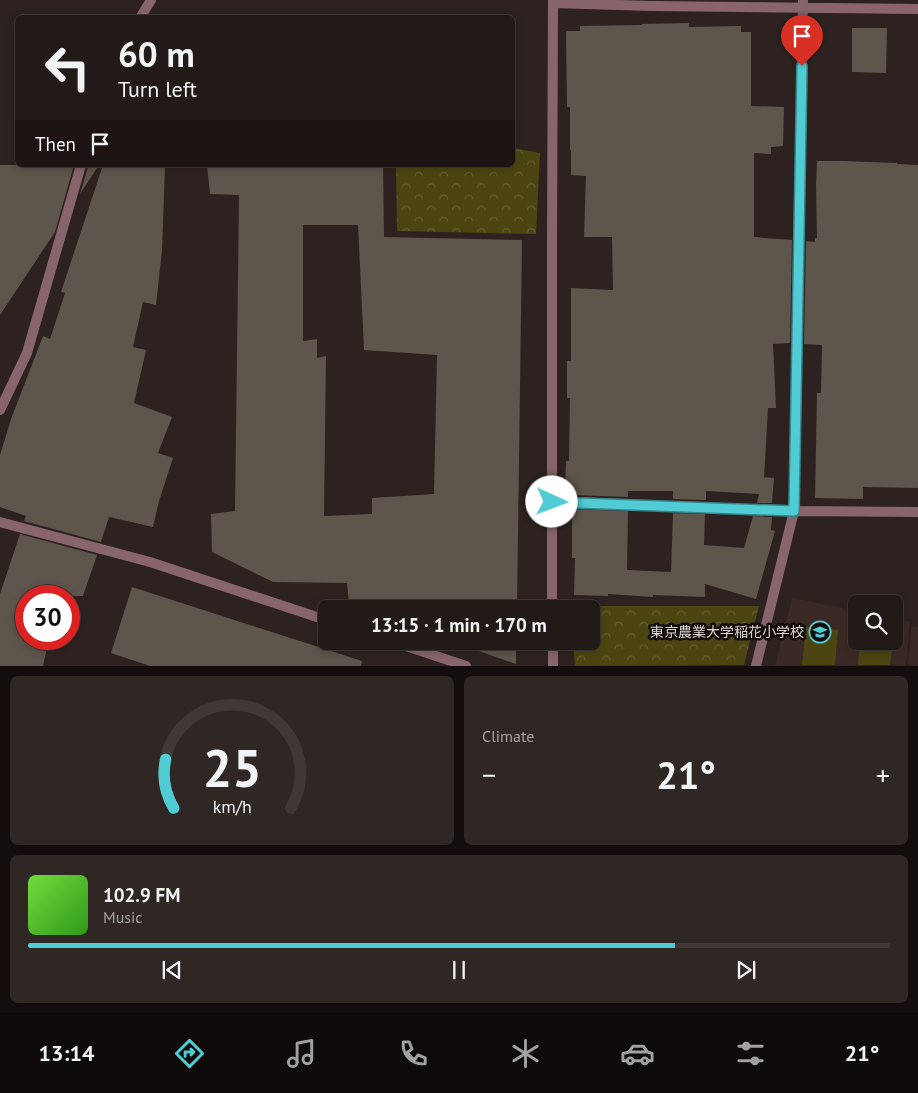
<!DOCTYPE html>
<html lang="en">
<head>
<meta charset="utf-8">
<style>
  body { margin:0; font-family:"PT Sans","Noto Sans JP",sans-serif; background:#2e2724; color:#f1f3f6; height:100vh; display:flex; flex-direction:column; font-size:19px; white-space:nowrap }
  * { box-sizing:border-box; margin:0 }
  p { font-size:16px; color:#a2a1a1 }
  .icon { flex:none; width:28px; height:28px; fill:none; stroke:currentColor; stroke-width:2; stroke-linecap:round; stroke-linejoin:round }
  .map { position:relative; height:666px; overflow:hidden }
  .drawer { display:flex; flex-direction:column; gap:10px; padding:10px; background:#130e0d; flex:1 }
  .drawer>* { flex:none }
  .guide { position:absolute; left:15px; top:15px; width:500px; height:152px; border-radius:8px; box-shadow:0 2px 8px #0003,0 0 0 1px #3f3836; background:#221a17; color:#f1f3f6; overflow:hidden }
  .tools { position:absolute; left:848px; top:595px; display:grid; gap:10px }
  .tools a { display:grid; place-items:center; width:55px; height:55px; border-radius:8px; background:#221a17; box-shadow:0 2px 8px #0003,0 0 0 1px #3f3836; font-size:25px }
  .speed { position:absolute; left:15px; top:585px; display:flex; gap:10px; font-size:25px; font-weight:700; text-align:center }
  .speed>* { display:grid; place-content:center; width:65px; height:65px; border-radius:50%; background:#221a17; box-shadow:0 2px 8px #0003,0 0 0 1px #3f3836; line-height:1 }
  .speed .limit { border:8px solid #d22; background:#fff; color:#111 }
  .pin { position:absolute; display:grid; place-items:center; width:42px; height:42px; color:#fff; margin:-51px -21px; border-radius:50% 50% 50% 0; rotate:-45deg; box-shadow:0 0 5px #0007 }
  .pin .icon { rotate:45deg }
  .me { position:absolute; width:55px; margin:-28px; rotate:92deg; stroke-linejoin:round; filter:drop-shadow(0 0 4px #0008) }
  .turn { display:flex; align-items:center; gap:18px; height:105px; padding:0 20px; font-size:22px }
  .turn .icon { width:65px; height:65px; stroke-width:2.5 }
  .turn b { display:block; font-size:35px; line-height:42px }
  .then { display:flex; align-items:center; height:48px; padding:0 20px; background:#0003; gap:10px; font-size:19px }
  .big { font-size:38px; font-weight:800; line-height:1.1 }
  .drawer .widget { flex:1; display:flex; flex-direction:column; justify-content:center; gap:8px; min-width:0; padding:0 18px; border-radius:8px; background:#2e2724 }
  .drawer .dial { align-items:center; gap:0 }
  .dial svg { height:130px; overflow:visible; fill:none; stroke:#3f3836; stroke-width:7; stroke-linecap:round; text-anchor:middle }
  .dial text { fill:#f1f3f6; stroke:none }
  .song { display:flex; align-items:center; gap:15px }
  .cover { width:60px; height:60px; border-radius:8px; background:linear-gradient(135deg,hsl(100 70% 55%),hsl(110 70% 35%)) }
  .played { height:5px; border-radius:2px; background:linear-gradient(90deg,#51ccd4 75%,#3f3836 75%) }
  .keys { display:flex; justify-content:space-around; direction:ltr }
  .heat { display:flex; justify-content:space-between; align-items:center; font-size:28px; direction:ltr }
  .drawer .tiles { flex:1; display:grid; gap:10px; grid-template-columns:1fr 1fr }
  .widget:last-child { grid-column:span 2 }
  .trip { position:absolute; left:318px; top:600px; width:282px; height:50px; border-radius:8px; background:#221a17; box-shadow:0 2px 8px #0003,0 0 0 1px #3f3836; font-weight:800; line-height:50px; text-align:center }
  .dock { display:flex; height:80px; justify-content:space-around; align-items:center; background:#0e0a09; color:#a2a1a1 }
  .dock .icon { width:35px; height:35px }
  .dock .active { color:#51ccd4 }
  .dock b { font-size:22px; color:#f1f3f6 }
  .map>svg:first-child { display:block }
</style>
</head>
<body>
<div class="map">
<svg width="918" height="666" viewBox="0 0 918 666">
  <defs>
    <pattern id="park-crowns" width="20" height="18" patternUnits="userSpaceOnUse" patternTransform="scale(1.25)"><rect width="20" height="18" fill="#4b4511"/><path d="M2 6a3 3 0 1 1 6 0M12 15a3 3 0 1 1 6 0" fill="none" stroke="#645f33"/></pattern>
  </defs>
  <rect width="100%" height="100%" fill="#2d221f"/>
  <path fill="#3b2925" d="M792,598L856,611V641H894V619L910,622L906,665L775,666Z
    M912,626L918,627V665H908Z"/>
  <path fill="#4b4511" d="M806,627L838,630L835,665H802Z
    M860,641H893L890,665H858Z"/>
  <path fill="url(#park-crowns)" d="M513,148L540,153L536,234L397,231L396,165H512Z
    M575,606H759L744,665L575,666L573,641H591V609H573Z"/>
  <path fill="#5e554c" fill-rule="evenodd" d="M689,23V27L741,26V32H751V106L784,107L783,146L771,147V154L754,153V237L792,240L790,343L773,344L776,408H768L764,479V477L774,478L772,503H757L759,494L706,491V500L673,499V491H628V497L573,495V487H565L566,461H569L570,398H567V361H571V288L613,290L612,237H584L586,176L571,175V150H570V107H567L566,31H580V26L642,25V24Z
    M852,28H887L886,73L852,72Z
    M817,161H843L897,163V164L918,165V488L863,487V499L815,498L817,393H821L822,345L804,344L806,241L815,242V238H817L816,185Z
    M0,165H74L55,232L0,315Z
    M88,165H99L80,194L88,167Z
    M103,165L165,167L162,251L156,305L143,302L133,347L146,350L134,403L172,417L158,453L173,458L159,501L153,527L109,517L101,542L24,521L26,516L0,507V455L11,419L43,336L50,339L65,293L61,292Z
    M207,165H383L384,237L522,240L517,609H370L371,603L349,604L347,583L273,582L212,552L211,514L235,511L239,195L210,194ZM303,225H358L364,350L437,355L434,494L372,498V514L324,516L326,356L317,358V339L303,341Z
    M572,509L628,511L627,570L671,572L673,513L705,514L704,545L744,548L753,516L772,517L771,530L775,531L756,599L705,584V597L653,595V597L608,594V596L574,595L575,558H572Z
    M20,534L97,555L83,596H26V639H49L43,666H0V594Z
    M132,587L362,661L361,666H150L111,653Z
    M450,641H516V664Z"/>
  <g fill="none" stroke-linecap="round" stroke-linejoin="round">
    <path stroke="#88656d" stroke-width="10" d="M140,18L151,0
      M0,410L27,353L81,165"/>
    <path stroke="#88656d" stroke-width="10" d="M553,3L651,6L918,9
      M551,501L794,511L918,512
      M0,522L150,562L326,620
      M552,609V241L553,0
      M391,641L466,666
      M553,641V666
      M756,666L794,511L803,0"/>
  </g>
  <g fill="none" stroke-linecap="round" stroke-linejoin="round">
    <g stroke="#35858a" stroke-width="12">
      <path id="route" d="M552,502L794,511L802,66"/>
    </g>
    <use href="#route" stroke="#51ccd4" stroke-width="9"/>
  </g>
  <defs>
    <g id="school-ring" transform="scale(1.125)"><circle r="9.5" fill="#120d0b" stroke="#51ccd4" stroke-width="1.5"/><path d="M0-5L7-2L0 1L-7-2ZM-4 1L0 2.5L4 1V4Q0 6-4 4Z" fill="#51ccd4"/></g>
  </defs>
  <g fill-rule="evenodd">
    <use href="#school-ring" x="820" y="632"/>
  </g>
  <g text-anchor="middle" stroke-width="5" stroke-linejoin="round" paint-order="stroke">
    <g font-size="14" fill="#ded6d4" stroke="#120d0b" text-anchor="end">
      <text x="804" y="637">東京農業大学稲花小学校</text>
    </g>
  </g>
</svg>
<div class="tools">
<a><svg class="icon" aria-label="search" viewBox="0 0 24 24"><circle cx="10" cy="10" r="6"/><path d="M15 15l6 6"/></svg></a>
</div>
<div class="speed"><div class="limit">30</div></div>
<div class="pin" style="left:802px;top:66px;background:#d93025"><svg class="icon" aria-label="arrive" viewBox="0 0 24 24"><path d="M6 21V4h12l-3 4 3 4H6"/></svg></div>
<svg class="me" style="left:552px;top:502px" viewBox="-20 -20 40 40"><circle r="19" fill="#fff"/><path d="M0-13L10 11 0 6-10 11z" fill="#51ccd4"/></svg>
<div class="trip">13:15 · 1 min · 170 m</div>
<div class="guide">
<div class="turn"><svg class="icon" aria-label="left" viewBox="0 0 24 24"><path d="M17 20v-9H6M10 6l-5 5 5 5"/></svg><div><b>60 m</b>Turn left</div></div>
<div class="then">Then<svg class="icon" aria-label="arrive" viewBox="0 0 24 24"><path d="M6 21V4h12l-3 4 3 4H6"/></svg></div>
</div>
</div>
<section class="drawer">
<div class="tiles">
<div class="widget dial"><svg viewBox="0 0 100 80">
<path d="M14 69A42 42 0 1 1 86 69"/>
<path d="M14 69A42 42 0 0 1 9 39" stroke="#51ccd4"/>
<text x="50" y="56" font-size="32" font-weight="700">25</text>
<text x="50" y="72" font-size="11">km/h</text>
</svg></div>
<div class="widget"><p>Climate</p>
<div class="heat"><a>−</a><b class="big">21°</b><a>+</a></div>
</div>
<div class="widget">
<div class="song"><i class="cover"></i><div><b>102.9 FM</b><p>Music</p></div></div>
<div class="played"></div>
<div class="keys"><svg class="icon" aria-label="previous" viewBox="0 0 24 24"><path d="M18 5L8 12l10 7zM5 5v14"/></svg><svg class="icon" aria-label="pause" viewBox="0 0 24 24"><path d="M8 5v14M16 5v14"/></svg><svg class="icon" aria-label="next" viewBox="0 0 24 24"><path d="M6 5l10 7-10 7zM19 5v14"/></svg></div>
</div>
</div>
</section>
<nav class="dock">
<b>13:14</b>
<svg class="icon active" aria-label="directions" viewBox="0 0 24 24"><path d="M12 3l9 9-9 9-9-9zM9 14v-3h6M13 9l2 2-2 2"/></svg>
<svg class="icon" aria-label="music" viewBox="0 0 24 24"><path d="M9 18V5l10-2v13"/><circle cx="6" cy="18" r="3"/><circle cx="16" cy="16" r="3"/></svg>
<svg class="icon" aria-label="phone" viewBox="0 0 24 24"><path d="M5 4h4l2 5-3 2q2 4 5 5l2-3 5 2v4C11 20 4 13 5 4z"/></svg>
<svg class="icon" aria-label="climate" viewBox="0 0 24 24"><path d="M12 3v18M4 7l16 10M4 17L20 7"/></svg>
<svg class="icon" aria-label="car" viewBox="0 0 24 24"><path d="M5 17H2v-5l4-1 3-4h7l3 4 3 1v5h-3M9 17h6M6 11h13"/><circle cx="7" cy="17" r="2"/><circle cx="17" cy="17" r="2"/></svg>
<svg class="icon" aria-label="filters" viewBox="0 0 24 24"><path d="M4 7h16M4 17h16"/><circle cx="9" cy="7" r="2"/><circle cx="15" cy="17" r="2"/></svg>
<b>21°</b>
</nav>
</body>
</html>
